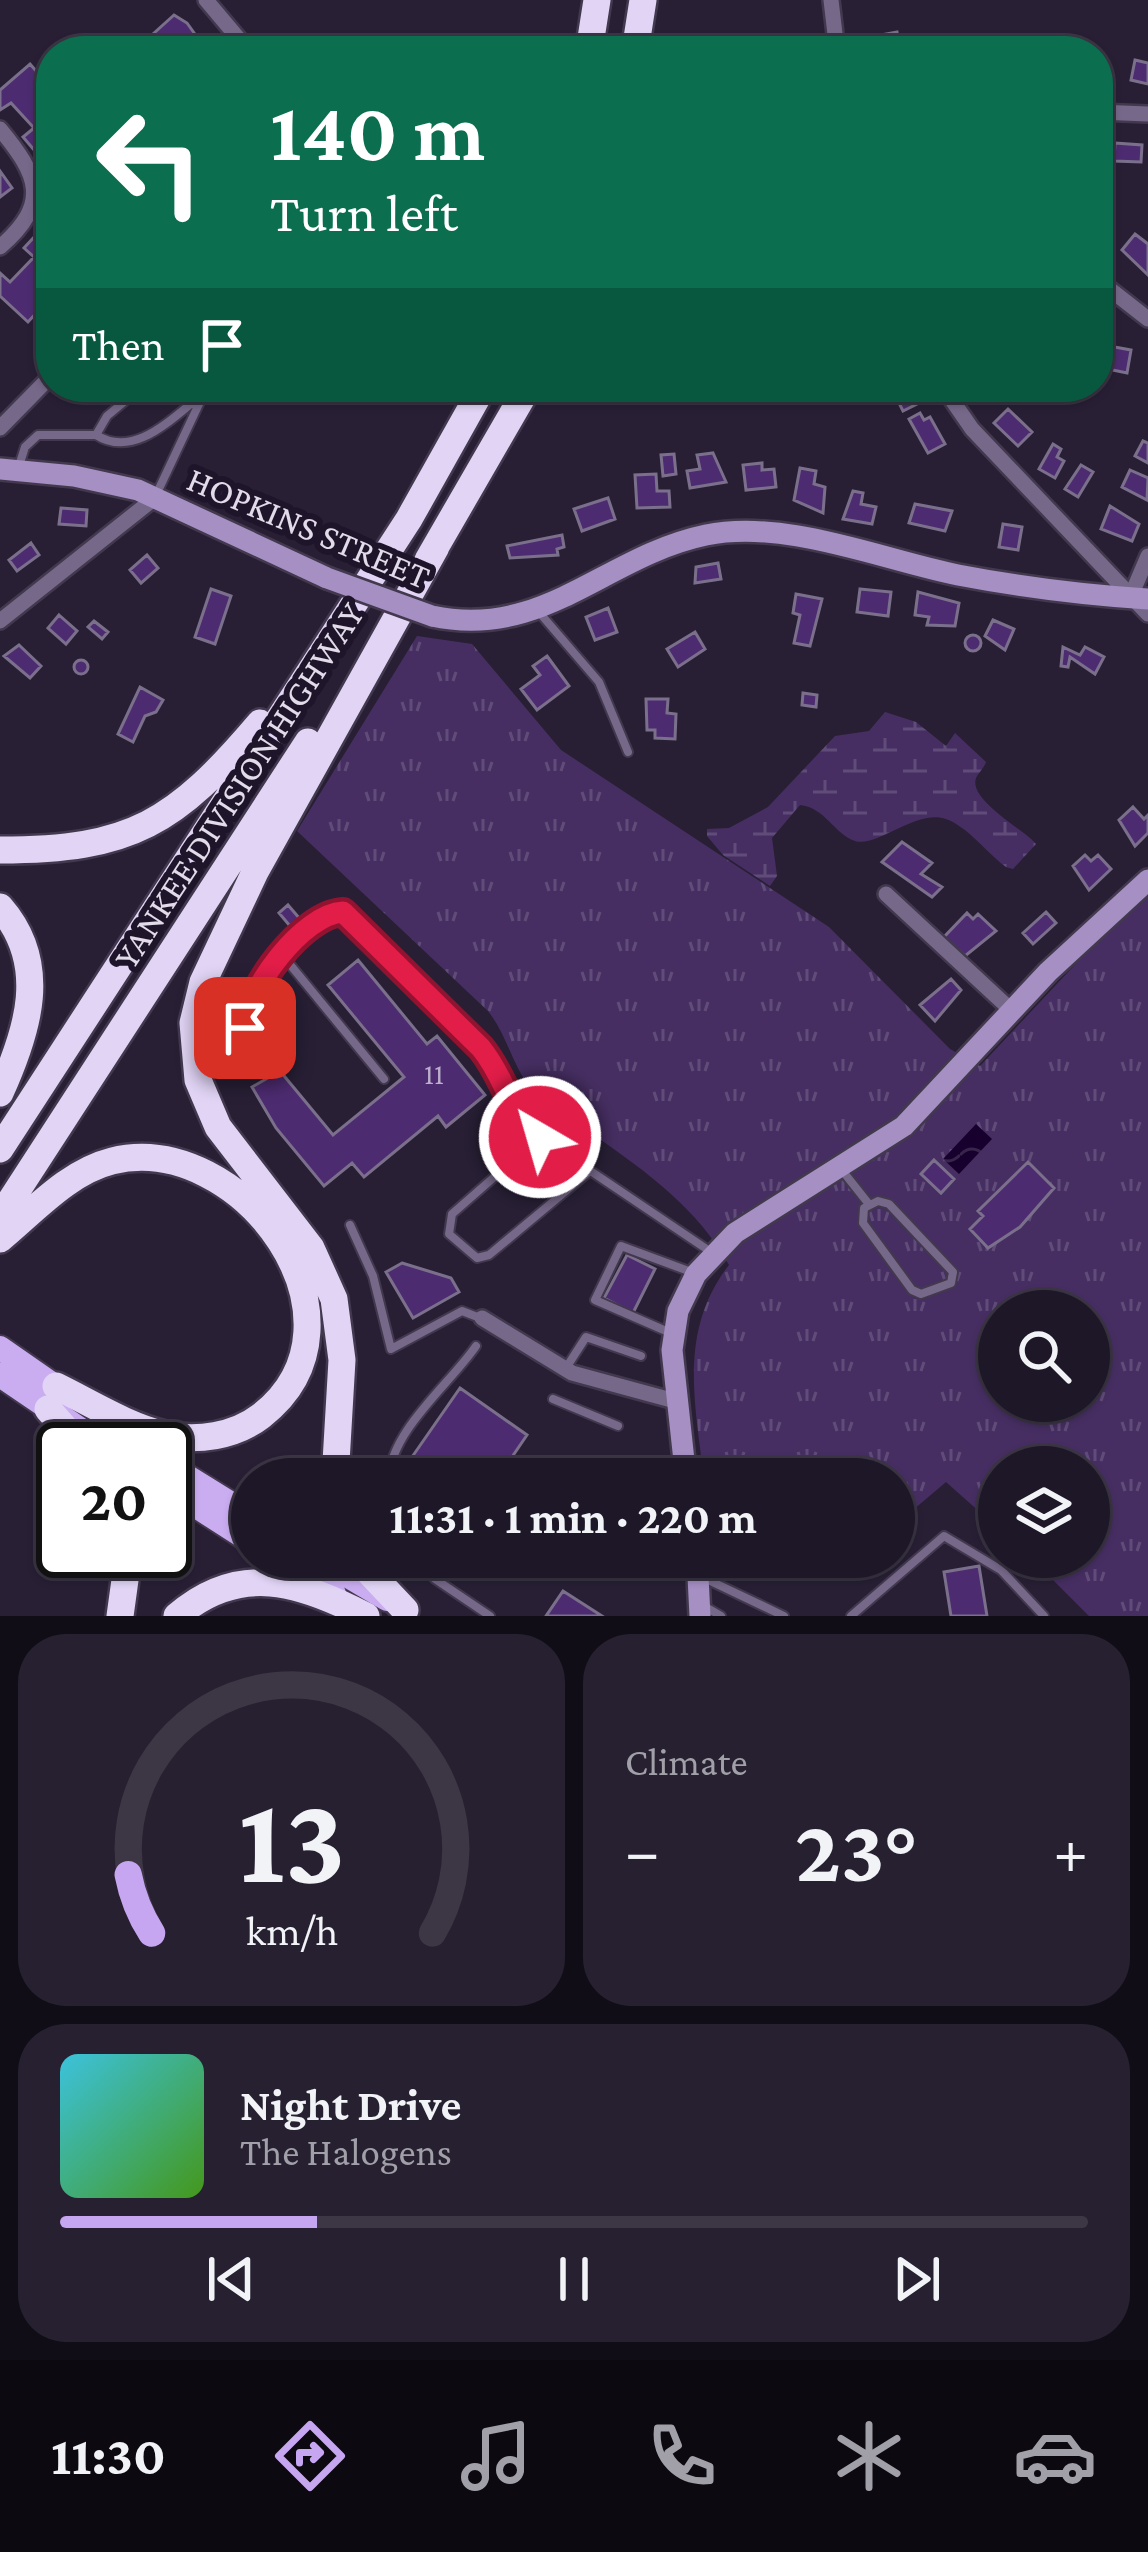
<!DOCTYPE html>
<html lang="en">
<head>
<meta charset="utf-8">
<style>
  body { margin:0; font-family:"Crimson Pro",serif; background:#262030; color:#f1f3f6; height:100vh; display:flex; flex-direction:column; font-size:45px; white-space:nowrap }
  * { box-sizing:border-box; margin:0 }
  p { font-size:39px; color:#a19fa8 }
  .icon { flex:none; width:66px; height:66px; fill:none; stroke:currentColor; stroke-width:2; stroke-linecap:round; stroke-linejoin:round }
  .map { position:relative; height:1616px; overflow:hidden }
  .panel { display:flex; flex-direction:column; gap:18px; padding:18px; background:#100d16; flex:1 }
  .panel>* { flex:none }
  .top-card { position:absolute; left:36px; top:36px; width:1077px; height:366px; border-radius:48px; box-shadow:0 3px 9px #0004,0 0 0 3px #3c3645; background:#0b6e4f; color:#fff; overflow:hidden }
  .buttons { position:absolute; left:978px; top:1290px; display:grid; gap:24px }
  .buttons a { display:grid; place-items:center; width:132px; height:132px; border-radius:50%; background:#1e1728; box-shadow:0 3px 9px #0004,0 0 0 3px #3c3645; font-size:60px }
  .speed { position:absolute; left:36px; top:1422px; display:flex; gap:24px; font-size:60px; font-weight:700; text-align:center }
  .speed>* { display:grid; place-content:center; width:156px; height:156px; border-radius:50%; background:#1e1728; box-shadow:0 3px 9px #0004,0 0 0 3px #3c3645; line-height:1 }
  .speed .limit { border:6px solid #111; border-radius:18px; background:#fff; color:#111 }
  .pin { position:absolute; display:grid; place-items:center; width:102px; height:102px; color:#fff; margin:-51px; border-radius:24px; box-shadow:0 6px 18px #0006 }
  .me { position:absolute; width:132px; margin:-66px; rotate:322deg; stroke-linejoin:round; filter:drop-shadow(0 0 9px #0008) }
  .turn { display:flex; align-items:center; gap:42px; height:252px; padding:0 36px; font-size:54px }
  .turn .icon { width:156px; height:156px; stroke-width:2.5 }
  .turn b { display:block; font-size:84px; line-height:102px }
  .then { display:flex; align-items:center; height:114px; padding:0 36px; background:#0003; gap:24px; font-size:45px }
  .big { font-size:90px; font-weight:700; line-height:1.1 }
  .panel .tile { flex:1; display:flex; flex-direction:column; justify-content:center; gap:18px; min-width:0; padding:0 42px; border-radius:48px; background:#262030 }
  .panel .dial { align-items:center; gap:0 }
  .dial svg { height:312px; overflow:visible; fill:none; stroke:#3c3645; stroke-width:7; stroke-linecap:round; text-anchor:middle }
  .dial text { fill:#f1f3f6; stroke:none }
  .song { display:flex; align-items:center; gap:36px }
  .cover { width:144px; height:144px; border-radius:18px; background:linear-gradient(135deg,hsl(190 70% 55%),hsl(100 70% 35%)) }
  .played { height:12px; border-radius:6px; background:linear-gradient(90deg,#c6a6f0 25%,#3c3645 25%) }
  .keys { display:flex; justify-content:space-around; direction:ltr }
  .heat { display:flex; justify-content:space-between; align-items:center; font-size:66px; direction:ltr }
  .panel .tiles { flex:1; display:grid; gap:18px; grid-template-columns:1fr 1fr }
  .tile:last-child { grid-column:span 2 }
  .trip { position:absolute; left:231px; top:1458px; width:684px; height:120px; border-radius:60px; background:#1e1728; box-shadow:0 3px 9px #0004,0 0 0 3px #3c3645; font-weight:700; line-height:120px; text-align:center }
  .tab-bar { display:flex; height:192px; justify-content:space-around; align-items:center; background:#0c0910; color:#a19fa8 }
  .tab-bar .icon { width:84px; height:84px }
  .tab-bar .current { color:#c6a6f0 }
  .tab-bar b { font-size:54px; color:#f1f3f6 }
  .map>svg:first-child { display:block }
</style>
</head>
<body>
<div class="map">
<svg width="1148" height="1616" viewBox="0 0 1148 1616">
  <defs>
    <pattern id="grass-tufts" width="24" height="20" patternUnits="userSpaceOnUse" patternTransform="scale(3)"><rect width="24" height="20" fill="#462e62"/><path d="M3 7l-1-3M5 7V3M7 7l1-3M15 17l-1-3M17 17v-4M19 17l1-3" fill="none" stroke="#604c79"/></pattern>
    <pattern id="wetland-marsh" width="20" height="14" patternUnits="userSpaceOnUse" patternTransform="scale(3)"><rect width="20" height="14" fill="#462e62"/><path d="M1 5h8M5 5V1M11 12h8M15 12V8" fill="none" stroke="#604c79"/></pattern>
    <pattern id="water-waves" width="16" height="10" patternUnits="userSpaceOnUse" patternTransform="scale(3)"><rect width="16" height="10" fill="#17002d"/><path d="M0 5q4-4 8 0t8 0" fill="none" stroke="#38254c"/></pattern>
  </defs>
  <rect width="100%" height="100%" fill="#281f35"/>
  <path fill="url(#grass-tufts)" fill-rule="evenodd" d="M417,636L472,644L561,750L829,927L950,1049L980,1066L1084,955L1148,897V1616H1089L1030,1557H1089V1467H999V1529L946,1482L894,1526V1479H704C695,1402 678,1331 729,1265C699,1210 646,1171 595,1136C575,1122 551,1109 534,1092C513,1069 508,1036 488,1011L297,831ZM999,1311H1089V1401H999Z
    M714,1557H858L831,1580Z"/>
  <path fill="url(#wetland-marsh)" d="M885,712L916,722L946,746L955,733L986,762C984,768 979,772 976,778C968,800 1025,830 1036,844L1013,869L1006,867C988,854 967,826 946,819C916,809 877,848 855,841C834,834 826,808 800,805L772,838L777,876L770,886L723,855L707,836V829L729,828L768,807L835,736L869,731Z"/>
  <path fill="#462e62" d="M842,1453L870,1479H834L825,1471Z"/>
  <path fill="url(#water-waves)" d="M976,1124L992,1139L959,1174L943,1159Z"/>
  <path fill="#4d2b70" stroke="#7b708b" stroke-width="3" d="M174,15L187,23L207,51H151L143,43Z
    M897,32L900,51H883L881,35Z
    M1135,60L1148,63V84L1131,80Z
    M30,64L51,88V137L35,151L23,137L34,128L11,103L0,110V90Z
    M1115,143L1142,145L1141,162L1114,161Z
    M0,171L12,188L0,197Z
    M1099,211L1109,214L1102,240L1098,239Z
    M1135,234L1148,244V275L1122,250Z
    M35,236L51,250V297L28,322L0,296V273L10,282L34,257L24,248Z
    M1098,344L1131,350L1127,373L1098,367Z
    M891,387H917L923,401L903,411Z
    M1008,409L1032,432L1018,446L994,423Z
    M920,413L924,420L930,417L945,444L928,453L909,419Z
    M1143,441L1148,443V463L1135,456Z
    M1053,444L1061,449L1057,457L1064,461L1055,478L1039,469Z
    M713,453L726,482L690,488L687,471L700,469L697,455Z
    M674,454L676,474L663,476L661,455Z
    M762,463V470L774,469L776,487L746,490L743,465Z
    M1081,465L1093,472L1078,497L1065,489Z
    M800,468L816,471L814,484L825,487L823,513L794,500Z
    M1130,470L1148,478L1147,500L1122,487Z
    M656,474L657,491H669L670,507L637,508L635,475Z
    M853,491L863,493L861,504L876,507L872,524L843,519Z
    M608,498L615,519L582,531L574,509Z
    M915,504L952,511L945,531L909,523Z
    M1110,506L1139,524L1132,541L1101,529Z
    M61,508L87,510L86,526L59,524Z
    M1003,524L1022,527L1018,550L999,547Z
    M562,535L564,547L557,549L558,555L510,558L507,546Z
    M31,543L39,555L17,571L9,560Z
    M147,555L158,568L141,583L130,570Z
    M718,563L721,579L695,583L696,567Z
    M211,589L231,596L215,644L195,637Z
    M860,589L891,592L888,616L857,612Z
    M918,592L959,603L955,626L927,625L929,617L915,615Z
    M796,594L822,599L810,646L794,643L800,615L793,613Z
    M608,608L617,632L595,640L586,617Z
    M59,615L77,631L66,644L48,628Z
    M993,620L1014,629L1005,650L985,636Z
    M94,621L108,632L102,639L88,627Z
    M695,632L705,649L678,667L667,649Z
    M965 643a8 8 0 1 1 16 0a8 8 0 1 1-16 0Z
    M19,645L41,666L30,678L4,656Z
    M1063,647L1080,655L1085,647L1104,657L1095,674L1070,657L1068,667L1061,666Z
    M547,656L569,686L537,710L521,689L540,675L533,666Z
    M74 667a7 7 0 1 1 14 0a7 7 0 1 1-14 0Z
    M140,687L163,700L156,712L145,716L133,742L118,734Z
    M803,693L817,695L816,707L802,705Z
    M646,699H668L667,713L676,714L675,739L655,738V730H647Z
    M1133,807L1144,819L1148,815V833L1135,846L1119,820Z
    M902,842L932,863L921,874L942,887L932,897L882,862Z
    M1085,855L1091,861L1098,855L1111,869L1089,890L1073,866Z
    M288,905L300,919L290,926L279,913Z
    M1046,912L1056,923L1033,944L1023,933Z
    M967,913L973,919L978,914L996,931L965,956L944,937Z
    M358,960L427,1044L437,1036L485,1095L446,1127L438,1116L364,1177L352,1163L324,1186L276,1128L252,1087L280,1071L333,1135L404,1077L328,985Z
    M951,979L961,990L935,1021L920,1005Z
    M934,1160L954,1179L941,1193L921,1174Z
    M1028,1162L1054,1188L1020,1227L988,1248L970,1229L983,1216L978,1211Z
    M627,1255L655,1269L633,1313L604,1298Z
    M402,1263L451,1278L459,1292L413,1318L386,1272Z
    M460,1388L527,1435L497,1479H444L412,1457Z
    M979,1566L987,1616H951L944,1572Z
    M563,1591L602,1616H546Z"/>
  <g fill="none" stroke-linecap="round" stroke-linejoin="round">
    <g stroke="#42394e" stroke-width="12">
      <path id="service" d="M96,435C131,457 165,425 193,402
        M18,469L25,447L38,435H96L107,416L142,387
        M156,495L207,387
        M538,611L599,682L628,752
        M283,956L384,1079
        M259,1071C251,1050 243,1031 247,1008C252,980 315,913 343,912L481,1048C505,1078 509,1111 540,1137L452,1214L449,1234L477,1258L489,1255L590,1171
        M540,1137L711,1252
        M841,1169L868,1203
        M878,1201L889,1204L953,1272L951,1283L921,1294L912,1290L863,1223L864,1208Z
        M350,1225L373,1276L391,1349L462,1311L480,1318
        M673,1334L595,1300L621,1246L694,1273
        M566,1368L586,1337L641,1356
        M553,1399L618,1426
        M389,1479C390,1431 450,1384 476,1346
        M413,1557L435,1579L490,1616
        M704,1578L784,1616
        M702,1605L721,1616
        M851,1616L944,1536L1001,1570L1044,1616"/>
    </g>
    <g stroke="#42394e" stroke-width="20">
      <path id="minor" d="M206,0L249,51
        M831,0L837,51
        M1098,112L1148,114
        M0,129C38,175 51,203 0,247
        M1098,280L1148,319
        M1098,303L1115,293
        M943,387L972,429L1148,614
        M0,428L51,376
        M1130,598L1148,556
        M0,621L156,497
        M886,894L1011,1010
        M482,1318L572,1373L675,1401"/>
    </g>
    <g stroke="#42394e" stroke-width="26">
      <path id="secondary" d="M0,469L74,476L138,490L327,578
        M432,616C544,640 605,556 706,535C786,519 880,559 958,575C1021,587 1083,595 1148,599
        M686,1479L672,1350L678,1311L696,1274L735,1233L904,1126L1048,972L1148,880
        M697,1557L700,1616"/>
    </g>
    <g stroke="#42394e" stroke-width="28">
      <path id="primary" d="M0,1348L69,1396
        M0,1375L109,1449
        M102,1419L145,1449
        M165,1463L252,1517
        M165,1486L252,1542
        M275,1557L334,1594
        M316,1557L387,1599"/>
    </g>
    <g stroke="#42394e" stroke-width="32">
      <path id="motorway" d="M589,51L597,0
        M635,51L643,0
        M428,560L528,387
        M0,850C132,850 175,823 260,723
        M0,907C50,964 28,1031 0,1093
        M0,1149L409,519L483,387
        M0,1217L308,742
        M0,1239C34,1211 68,1172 112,1161C241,1129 382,1322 261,1416C235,1436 197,1442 165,1435C127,1426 91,1403 56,1386
        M48,1409L83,1449
        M335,1479L342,1360L334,1299L311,1248L218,1127L198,1080L193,1023L203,982L255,872L436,547
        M355,1557L405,1610
        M120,1616L129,1551
        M177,1616C239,1562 301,1582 366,1616"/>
    </g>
    <use href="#service" stroke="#766889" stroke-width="8"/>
    <use href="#minor" stroke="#766889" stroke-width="15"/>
    <use href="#secondary" stroke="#a58fc3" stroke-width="21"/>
    <use href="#primary" stroke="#caadf1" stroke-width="24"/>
    <use href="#motorway" stroke="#e1d4f5" stroke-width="27"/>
    <g stroke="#42394e" stroke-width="26" stroke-linecap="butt">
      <path id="secondary-bridge" d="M327,578L432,616"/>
    </g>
    <use href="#secondary-bridge" stroke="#a58fc3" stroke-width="21"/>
  </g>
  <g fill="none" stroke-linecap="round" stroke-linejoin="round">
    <g stroke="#92132f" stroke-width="30">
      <path id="route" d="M245,1028C246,990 303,914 343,912L481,1048C507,1080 506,1108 540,1137"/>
    </g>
    <use href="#route" stroke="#e11d48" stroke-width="21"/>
  </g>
  <g text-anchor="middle" stroke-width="12" stroke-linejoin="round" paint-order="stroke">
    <g font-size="30" fill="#bcafcc">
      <text x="434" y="1084">11</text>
    </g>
    <g font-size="36" fill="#e1dbea" stroke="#1f152a">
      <text transform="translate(309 527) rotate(23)" y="13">HOPKINS STREET</text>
      <text transform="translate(238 785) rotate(-57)" y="13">YANKEE DIVISION HIGHWAY</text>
    </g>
  </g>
</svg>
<div class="buttons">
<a><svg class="icon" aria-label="search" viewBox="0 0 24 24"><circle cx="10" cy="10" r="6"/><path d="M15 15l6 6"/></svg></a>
<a><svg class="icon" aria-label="layers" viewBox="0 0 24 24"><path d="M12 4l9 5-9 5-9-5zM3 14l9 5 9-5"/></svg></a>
</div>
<div class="speed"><div class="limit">20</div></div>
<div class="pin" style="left:245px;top:1028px;background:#d93025"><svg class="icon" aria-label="arrive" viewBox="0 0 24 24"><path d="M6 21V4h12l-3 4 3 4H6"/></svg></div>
<svg class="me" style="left:540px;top:1137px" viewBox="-20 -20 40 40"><circle r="17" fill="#e11d48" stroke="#fff" stroke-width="3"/><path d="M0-11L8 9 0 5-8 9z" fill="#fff"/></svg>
<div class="trip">11:31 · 1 min · 220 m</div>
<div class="top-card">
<div class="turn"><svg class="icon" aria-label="left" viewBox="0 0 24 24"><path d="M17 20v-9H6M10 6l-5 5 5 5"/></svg><div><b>140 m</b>Turn left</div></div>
<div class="then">Then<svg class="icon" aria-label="arrive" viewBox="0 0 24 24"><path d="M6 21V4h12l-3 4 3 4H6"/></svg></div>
</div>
</div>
<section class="panel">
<div class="tiles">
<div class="tile dial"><svg viewBox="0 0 100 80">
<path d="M14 69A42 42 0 1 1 86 69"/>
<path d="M14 69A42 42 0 0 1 8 54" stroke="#c6a6f0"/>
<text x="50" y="56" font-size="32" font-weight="700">13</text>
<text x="50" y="72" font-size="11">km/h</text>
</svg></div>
<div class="tile"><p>Climate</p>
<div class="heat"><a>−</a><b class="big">23°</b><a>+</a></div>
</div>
<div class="tile">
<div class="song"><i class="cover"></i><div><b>Night Drive</b><p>The Halogens</p></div></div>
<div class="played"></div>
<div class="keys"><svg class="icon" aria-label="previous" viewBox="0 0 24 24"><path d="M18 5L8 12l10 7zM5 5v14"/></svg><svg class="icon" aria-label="pause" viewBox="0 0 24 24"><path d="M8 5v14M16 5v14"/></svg><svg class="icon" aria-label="next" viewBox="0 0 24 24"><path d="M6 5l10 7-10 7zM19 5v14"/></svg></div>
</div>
</div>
</section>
<nav class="tab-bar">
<b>11:30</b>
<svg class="icon current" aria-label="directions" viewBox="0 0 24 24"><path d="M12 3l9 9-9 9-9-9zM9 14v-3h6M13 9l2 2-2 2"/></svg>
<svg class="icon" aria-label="music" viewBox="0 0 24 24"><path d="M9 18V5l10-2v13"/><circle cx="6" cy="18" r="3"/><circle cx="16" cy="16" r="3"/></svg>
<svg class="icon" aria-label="phone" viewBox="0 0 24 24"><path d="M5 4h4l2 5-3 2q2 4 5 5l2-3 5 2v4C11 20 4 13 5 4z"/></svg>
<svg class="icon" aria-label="climate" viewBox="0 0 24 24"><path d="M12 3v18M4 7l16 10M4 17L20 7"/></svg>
<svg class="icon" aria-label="car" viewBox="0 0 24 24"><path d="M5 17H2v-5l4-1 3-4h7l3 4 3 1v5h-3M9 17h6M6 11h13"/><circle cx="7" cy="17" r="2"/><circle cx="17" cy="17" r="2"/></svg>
</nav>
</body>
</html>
